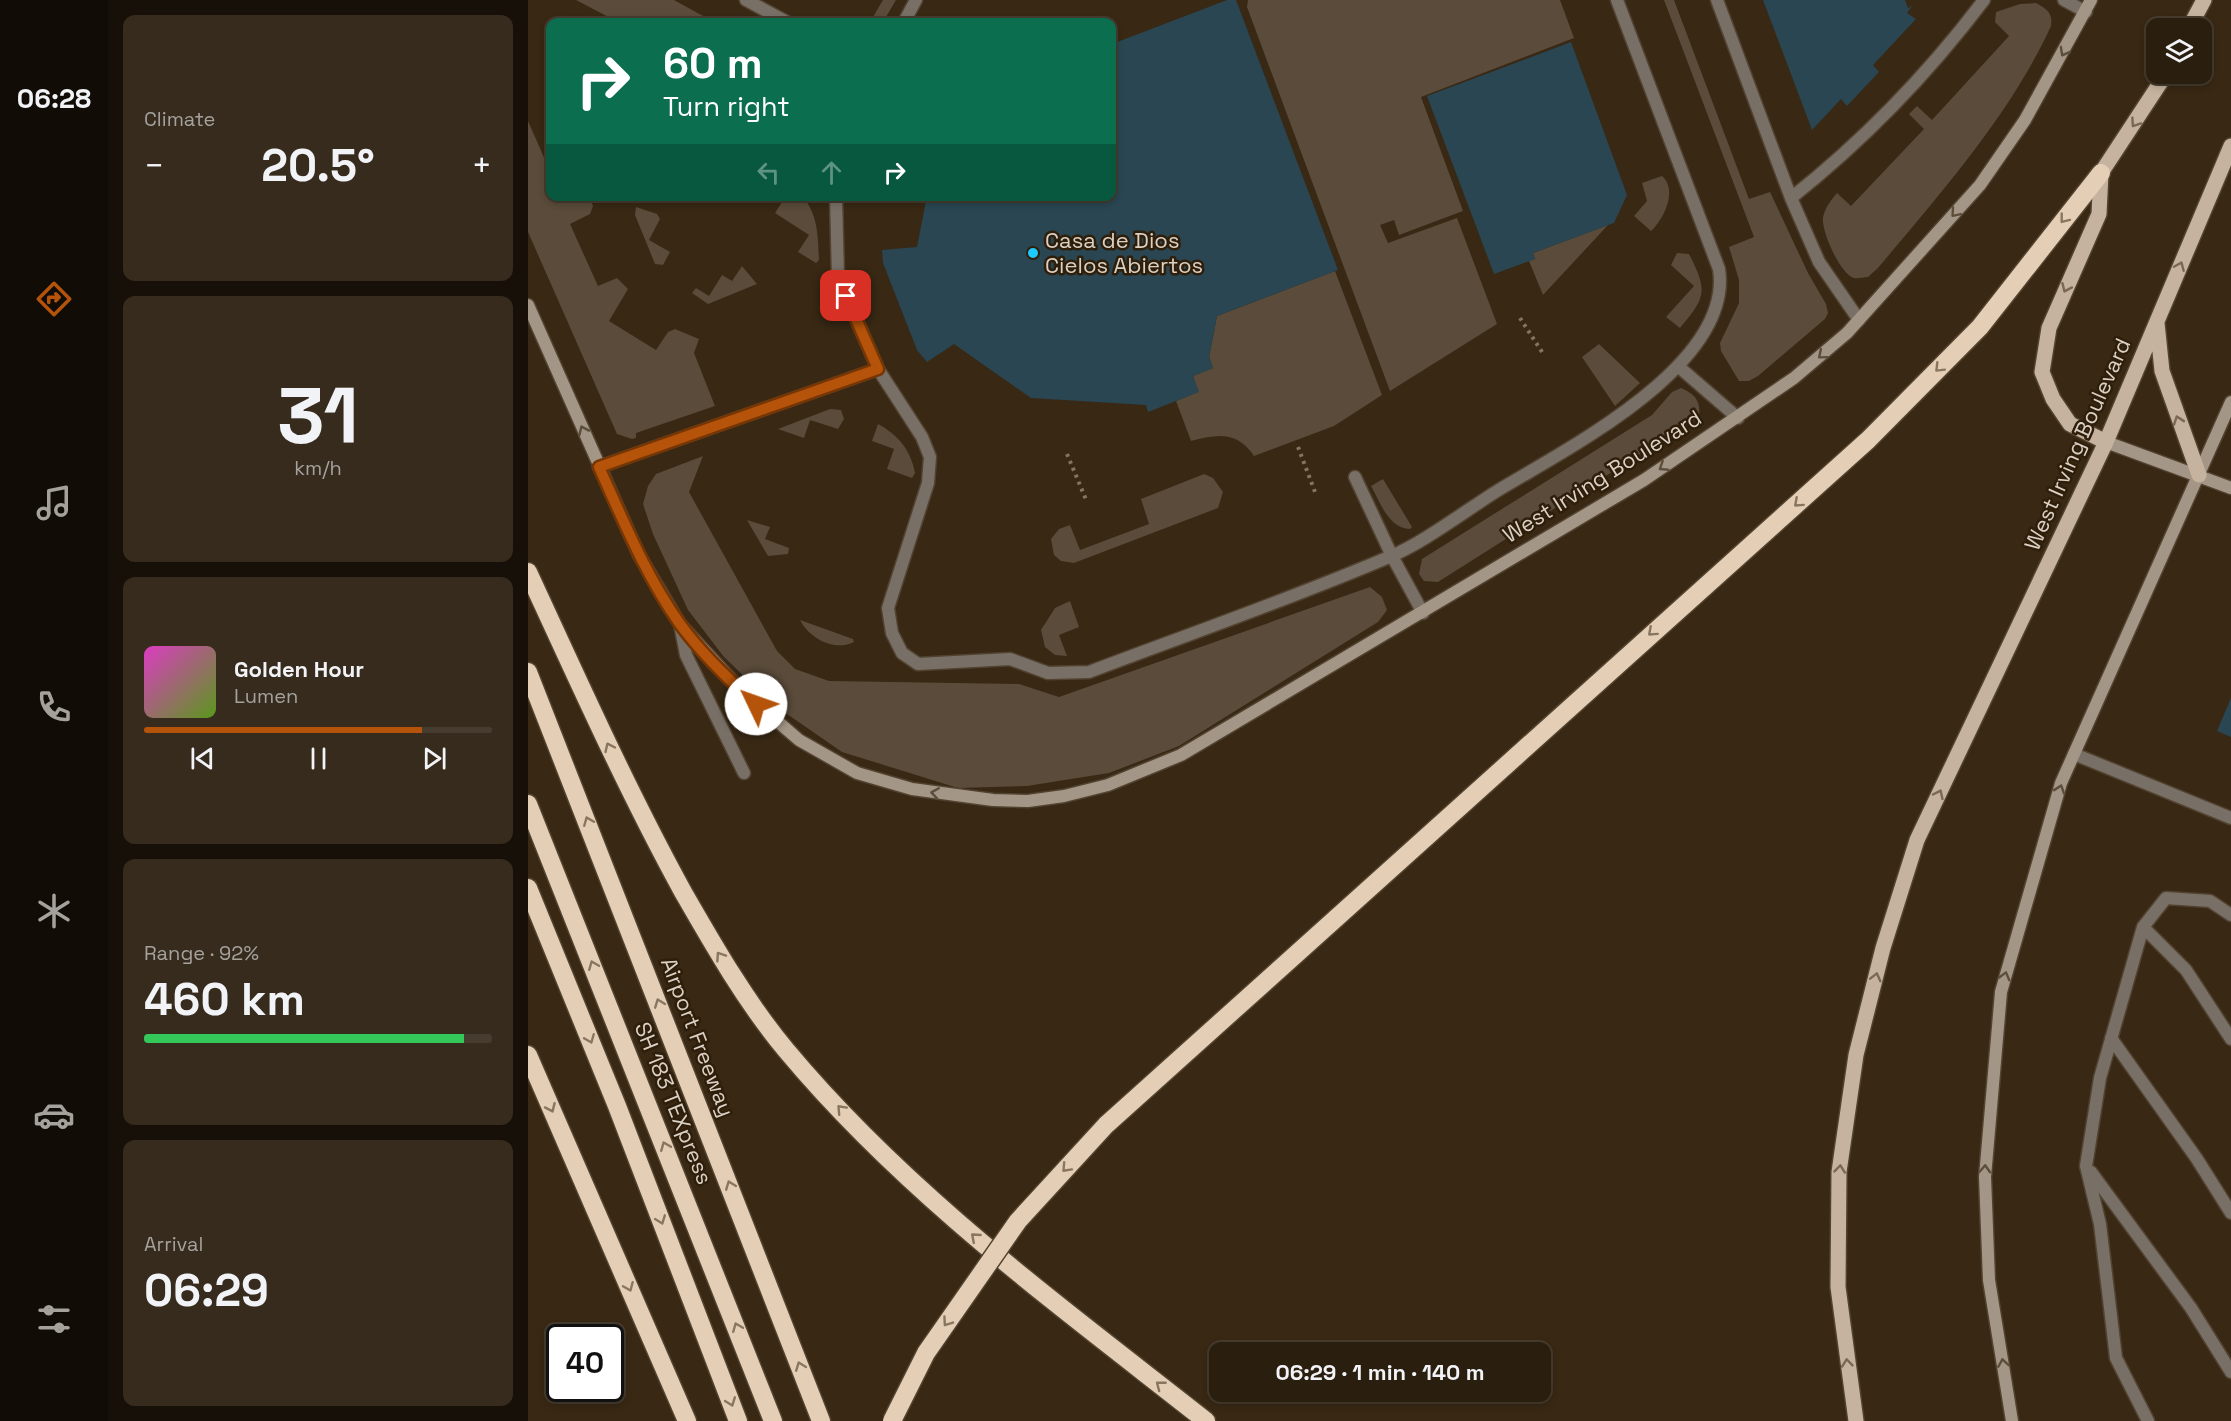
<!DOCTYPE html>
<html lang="en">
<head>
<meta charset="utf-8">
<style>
  body { margin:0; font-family:"Space Grotesk",sans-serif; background:#362b1d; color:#f1f3f6; height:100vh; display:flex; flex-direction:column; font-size:22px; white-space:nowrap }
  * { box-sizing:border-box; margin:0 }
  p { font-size:20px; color:#a5a29e }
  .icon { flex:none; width:33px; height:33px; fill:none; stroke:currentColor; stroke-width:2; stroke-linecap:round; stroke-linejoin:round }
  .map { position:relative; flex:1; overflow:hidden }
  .details { display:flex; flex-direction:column; gap:15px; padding:15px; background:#171008; width:420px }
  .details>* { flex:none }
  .guide { position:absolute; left:18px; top:18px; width:570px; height:183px; border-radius:12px; box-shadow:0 3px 9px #0003,0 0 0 2px #463c2f; background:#0b6e4f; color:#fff; overflow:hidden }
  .controls { position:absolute; left:1618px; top:18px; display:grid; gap:12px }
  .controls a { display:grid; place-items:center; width:66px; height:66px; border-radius:12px; background:#2a1e0f; box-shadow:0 3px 9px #0003,0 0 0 2px #463c2f; font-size:30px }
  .speed { position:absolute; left:18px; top:1324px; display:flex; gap:12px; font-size:30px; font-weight:700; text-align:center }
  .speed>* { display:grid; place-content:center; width:78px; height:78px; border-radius:50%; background:#2a1e0f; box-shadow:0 3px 9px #0003,0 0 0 2px #463c2f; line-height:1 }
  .speed .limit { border:3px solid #111; border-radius:9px; background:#fff; color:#111 }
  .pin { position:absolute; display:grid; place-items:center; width:51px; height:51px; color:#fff; margin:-26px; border-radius:12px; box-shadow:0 3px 9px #0006 }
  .me { position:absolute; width:66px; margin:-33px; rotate:312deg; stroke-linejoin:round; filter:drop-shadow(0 0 4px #0008) }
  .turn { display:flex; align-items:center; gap:21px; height:126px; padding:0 18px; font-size:27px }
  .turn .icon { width:78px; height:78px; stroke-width:2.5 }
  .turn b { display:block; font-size:42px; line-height:51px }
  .lanes { display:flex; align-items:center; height:57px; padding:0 18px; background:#0003; justify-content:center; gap:30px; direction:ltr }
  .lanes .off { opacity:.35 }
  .big { font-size:45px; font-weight:600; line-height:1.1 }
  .details .tile { flex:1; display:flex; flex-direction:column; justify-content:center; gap:9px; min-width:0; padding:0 21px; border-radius:12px; background:#362b1d }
  .details .dial { align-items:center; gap:0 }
  .dial b { font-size:78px; line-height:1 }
  .song { display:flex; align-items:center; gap:18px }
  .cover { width:72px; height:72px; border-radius:9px; background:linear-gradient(135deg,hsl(310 70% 55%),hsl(90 70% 35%)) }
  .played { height:6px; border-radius:3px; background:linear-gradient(90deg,#b45309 80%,#463c2f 80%) }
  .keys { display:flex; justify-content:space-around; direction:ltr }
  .heat { display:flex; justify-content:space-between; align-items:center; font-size:33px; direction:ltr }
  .charge { height:9px; border-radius:4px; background:linear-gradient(90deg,#34c759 92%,#463c2f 0) }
  .trip { position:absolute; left:681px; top:1342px; width:342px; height:60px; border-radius:12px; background:#2a1e0f; box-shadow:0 3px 9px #0003,0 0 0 2px #463c2f; font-weight:600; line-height:60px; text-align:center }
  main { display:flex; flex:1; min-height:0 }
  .dock { display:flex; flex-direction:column; width:108px; justify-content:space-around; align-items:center; background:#110c06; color:#a5a29e }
  .dock .icon { width:42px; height:42px }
  .dock .active { color:#b45309 }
  .dock b { font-size:27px; color:#f1f3f6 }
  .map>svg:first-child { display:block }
</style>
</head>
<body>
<main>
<nav class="dock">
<b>06:28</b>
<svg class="icon active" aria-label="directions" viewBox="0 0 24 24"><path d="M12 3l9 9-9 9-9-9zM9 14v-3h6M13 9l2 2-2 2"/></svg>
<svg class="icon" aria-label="music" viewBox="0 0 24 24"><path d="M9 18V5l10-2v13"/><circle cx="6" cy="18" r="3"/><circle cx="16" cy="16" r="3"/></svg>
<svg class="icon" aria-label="phone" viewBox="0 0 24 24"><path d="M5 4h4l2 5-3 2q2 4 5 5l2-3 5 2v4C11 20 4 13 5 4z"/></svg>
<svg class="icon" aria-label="climate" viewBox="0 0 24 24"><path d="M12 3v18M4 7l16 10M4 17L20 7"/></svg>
<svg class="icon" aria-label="car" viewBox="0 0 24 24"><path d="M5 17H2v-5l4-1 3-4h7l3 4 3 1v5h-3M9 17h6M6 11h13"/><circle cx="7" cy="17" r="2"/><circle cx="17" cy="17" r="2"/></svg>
<svg class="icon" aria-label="filters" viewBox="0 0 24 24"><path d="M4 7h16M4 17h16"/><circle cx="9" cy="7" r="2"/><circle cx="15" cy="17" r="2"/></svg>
</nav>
<section class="details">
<div class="tile"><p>Climate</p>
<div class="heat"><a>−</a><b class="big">20.5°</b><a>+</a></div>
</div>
<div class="tile dial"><b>31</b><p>km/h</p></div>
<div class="tile">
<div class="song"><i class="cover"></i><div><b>Golden Hour</b><p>Lumen</p></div></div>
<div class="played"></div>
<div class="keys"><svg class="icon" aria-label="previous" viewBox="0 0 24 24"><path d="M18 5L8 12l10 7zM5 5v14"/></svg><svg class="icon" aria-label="pause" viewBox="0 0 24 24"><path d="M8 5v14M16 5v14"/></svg><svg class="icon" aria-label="next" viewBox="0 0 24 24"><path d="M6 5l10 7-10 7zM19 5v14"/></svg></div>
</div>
<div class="tile"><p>Range · 92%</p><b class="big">460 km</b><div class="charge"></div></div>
<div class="tile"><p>Arrival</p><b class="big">06:29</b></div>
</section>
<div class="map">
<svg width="1703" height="1421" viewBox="0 0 1703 1421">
  <rect width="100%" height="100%" fill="#382814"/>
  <path fill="#5a4b3a" d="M48,0H146L186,22H90Z
    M355,0H368L355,22H342Z
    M720,0H1032L1046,38L893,97L935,211L871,235L866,220L852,225L860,243L929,218L969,324L862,391L719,7Z
    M1136,0H1146L1221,199L1242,192L1280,273L1298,304L1300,313L1297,319L1230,376L1221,381H1211L1193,351L1192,343L1211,303V280L1201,247L1226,237Z
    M1508,3C1519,9 1525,13 1523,26C1483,114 1412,194 1350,268L1340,277C1336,277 1329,279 1326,278C1312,274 1293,231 1295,217C1297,208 1303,200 1309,193L1323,206L1396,129L1381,114L1389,106L1404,120L1481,36L1467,22L1468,12L1492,4Z
    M0,121L18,162L22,161V196L61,197L65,206L62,214L42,224L70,286L89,278L100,289L81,321L128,350L140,332L147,329L171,339L166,353L187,406L108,433V438L104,439L89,434L0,232Z
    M1134,176C1150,190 1136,219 1123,231L1106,216L1119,201L1114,183Z
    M258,196L275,197C290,215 290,236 291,260L288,263L270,252L281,235L247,213Z
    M108,207L129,214L132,219L121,240L142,252L135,265L127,264L107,215Z
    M1080,225L1015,295L1001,261L1007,259L1005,253Z
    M1149,253L1161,254C1180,291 1178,297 1152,328L1138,317L1166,286L1143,265Z
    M214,266L229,284L180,304L164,293L168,288L181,296L194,275L204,281Z
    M807,271L854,395L806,426L726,456C709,431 689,434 663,441L648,401L670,392L665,376L685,368L681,357L689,316Z
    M1071,344L1112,383L1087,406L1054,357Z
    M1153,388C1167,394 1173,401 1171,417L910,582L896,581L891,574L894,559L1124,415L1144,392Z
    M302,409L313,410L316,419L310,429L282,420L276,438L250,429Z
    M350,424C370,435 383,450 387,473L384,478L359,469L366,449L344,441Z
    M175,456L161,492L249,651L267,669L301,681L491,684L531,697L842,587L854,597L859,610L850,622L651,746L581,773L499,786L430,788L314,752L246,705L196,657L160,610L125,534L115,504L120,486L128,474Z
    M676,474L685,478L695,492L690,508L546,563L533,561L526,555L523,539L531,529L542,525L552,550L621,524L613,499Z
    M855,479L884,527L882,529C861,529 852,502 843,486Z
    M219,520L242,527L237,539L261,548L260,554L240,556Z
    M542,601L551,627L531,635L539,656L527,655L517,647L513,630L527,608Z
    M272,620L325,639L326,642C306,652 281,638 272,620Z"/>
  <path fill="#294652" d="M699,0H708L810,270L689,316L681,357L685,368L665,376L671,392L620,412L618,405L503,398L426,344L399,362L389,350L355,263L354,250L389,247L399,196H584V44Z
    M1235,0H1377L1380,8L1384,6L1379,13L1388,19L1345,65L1351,72L1319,106L1313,99L1284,130Z
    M1043,42L1099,195L1086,223L1005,253L1007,259L966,274L899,96Z
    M1703,698V737L1689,731Z"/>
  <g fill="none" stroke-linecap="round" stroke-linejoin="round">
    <g stroke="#524330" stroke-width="15">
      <path id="lane" d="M218,0L259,22
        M1189,0L1263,198
        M1536,0L1558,12
        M376,22L388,0
        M308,196L310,277L350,369L394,437L402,457L400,483L360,608L364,633L374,653L390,664L482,659L520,673L561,672C661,634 763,599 861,557C895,543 937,511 969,491C1038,449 1206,365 1191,269L1089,0
        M1331,320L1291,262L1263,198C1335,141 1400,74 1456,0
        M1151,367L1210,418
        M71,467L350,369
        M827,477L864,556L895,613
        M152,624L158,655L216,773
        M1546,754L1703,818
        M1615,927L1658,970L1703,1039
        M1583,1038L1669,1159L1703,1213
        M1563,1172L1663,1308L1703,1372
        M1620,1421L1588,1358L1572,1224L1558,1166L1572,1078L1615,927L1638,898L1682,901L1703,915"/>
    </g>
    <g stroke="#524330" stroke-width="15">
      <path id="secondary" d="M0,305L111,555L152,624L212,689L271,740L329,773L384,789L465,800L500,801L536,796L580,785L653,755L1116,480L1266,378L1319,333L1452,185L1497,120L1563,0
        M1578,442L1703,488
        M1484,1421L1461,1280L1457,1177L1473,992L1533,783L1703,402"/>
    </g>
    <g stroke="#524330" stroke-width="18">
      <path id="primary" d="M1661,28L1676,0
        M1629,323L1634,371L1671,475
        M1578,442L1542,424L1525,399L1514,372L1521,328L1571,214L1573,173L1638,74
        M1328,1421L1310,1287L1311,1172L1328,1055L1355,948L1389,840L1578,442L1703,146"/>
    </g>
    <g stroke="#524330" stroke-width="21">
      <path id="highway" d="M0,572C50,680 98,788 155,892C186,946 218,1002 258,1050C378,1194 532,1306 678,1421
        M0,672L293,1421
        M0,804L245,1421
        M0,888L89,1106L210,1421
        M0,1055L159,1421
        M578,1125L1340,440L1452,327L1573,173"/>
    </g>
    <path stroke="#827564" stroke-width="4" stroke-dasharray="3 4.5" stroke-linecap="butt" d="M992,318L1016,355
      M770,447L787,492
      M539,454L559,502"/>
    <use href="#lane" stroke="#786f66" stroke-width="12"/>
    <use href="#secondary" stroke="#a39686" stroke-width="12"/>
    <use href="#primary" stroke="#c5b39f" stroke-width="15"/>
    <use href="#highway" stroke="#e4ceb6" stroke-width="18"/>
    <g stroke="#524330" stroke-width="21" stroke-linecap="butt">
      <path id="highway-bridge" d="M364,1421L398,1353L490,1221L578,1125"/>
    </g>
    <use href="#highway-bridge" stroke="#e4ceb6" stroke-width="18"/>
  </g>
  <defs><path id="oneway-chevron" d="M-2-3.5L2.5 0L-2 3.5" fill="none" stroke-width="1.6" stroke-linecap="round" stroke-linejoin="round" transform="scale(1.5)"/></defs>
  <g stroke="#5d4e3c">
    <use href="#oneway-chevron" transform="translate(1536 52) rotate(119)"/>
    <use href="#oneway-chevron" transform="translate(1427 213) rotate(131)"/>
    <use href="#oneway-chevron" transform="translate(1294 355) rotate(140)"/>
    <use href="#oneway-chevron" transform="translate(55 430) rotate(-114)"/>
    <use href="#oneway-chevron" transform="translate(1135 467) rotate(147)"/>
    <use href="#oneway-chevron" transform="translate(1532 789) rotate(-71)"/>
    <use href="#oneway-chevron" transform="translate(407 793) rotate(-171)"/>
    <use href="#oneway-chevron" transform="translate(1477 976) rotate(-75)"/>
    <use href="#oneway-chevron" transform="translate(1457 1169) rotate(-87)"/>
    <use href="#oneway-chevron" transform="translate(1475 1363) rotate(-99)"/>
  </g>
  <g stroke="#7a6854">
    <use href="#oneway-chevron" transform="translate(1607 123) rotate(124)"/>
    <use href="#oneway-chevron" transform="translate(1652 266) rotate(-67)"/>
    <use href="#oneway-chevron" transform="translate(1538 288) rotate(114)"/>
    <use href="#oneway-chevron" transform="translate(1650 420) rotate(-109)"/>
    <use href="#oneway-chevron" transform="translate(1411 794) rotate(-65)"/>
    <use href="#oneway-chevron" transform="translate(1348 977) rotate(-76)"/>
    <use href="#oneway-chevron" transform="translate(1312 1169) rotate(-84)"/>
    <use href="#oneway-chevron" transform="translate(1319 1363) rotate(-96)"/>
  </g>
  <g stroke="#897660">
    <use href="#oneway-chevron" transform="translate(1536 219) rotate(128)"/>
    <use href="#oneway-chevron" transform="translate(1411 368) rotate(135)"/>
    <use href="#oneway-chevron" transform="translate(1270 503) rotate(138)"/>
    <use href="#oneway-chevron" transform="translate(1124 632) rotate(138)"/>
    <use href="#oneway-chevron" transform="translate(81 747) rotate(-115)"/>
    <use href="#oneway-chevron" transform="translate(60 821) rotate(-112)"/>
    <use href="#oneway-chevron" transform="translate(192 956) rotate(-124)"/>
    <use href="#oneway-chevron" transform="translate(65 965) rotate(-112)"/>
    <use href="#oneway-chevron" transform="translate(131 1003) rotate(-111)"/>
    <use href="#oneway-chevron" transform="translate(62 1039) rotate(68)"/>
    <use href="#oneway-chevron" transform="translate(23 1108) rotate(66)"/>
    <use href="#oneway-chevron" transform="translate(313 1109) rotate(-133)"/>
    <use href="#oneway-chevron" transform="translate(137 1146) rotate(-112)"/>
    <use href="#oneway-chevron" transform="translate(538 1168) rotate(133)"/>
    <use href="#oneway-chevron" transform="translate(202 1185) rotate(-111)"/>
    <use href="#oneway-chevron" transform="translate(133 1220) rotate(69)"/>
    <use href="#oneway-chevron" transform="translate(447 1237) rotate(-139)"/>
    <use href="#oneway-chevron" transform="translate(101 1287) rotate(67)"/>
    <use href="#oneway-chevron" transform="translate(419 1322) rotate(125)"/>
    <use href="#oneway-chevron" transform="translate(209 1327) rotate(-112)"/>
    <use href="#oneway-chevron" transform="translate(272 1366) rotate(-111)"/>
    <use href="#oneway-chevron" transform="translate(632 1385) rotate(-142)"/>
    <use href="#oneway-chevron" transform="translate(203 1402) rotate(69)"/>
  </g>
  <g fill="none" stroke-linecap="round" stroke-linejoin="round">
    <g stroke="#753606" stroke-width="15">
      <path id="route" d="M228,704C201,680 173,653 152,624C118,576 95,520 71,467L350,369L318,296"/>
    </g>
    <use href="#route" stroke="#b45309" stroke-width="10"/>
  </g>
  <circle fill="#1ec9fd" stroke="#2e1e0a" stroke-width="2" cx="505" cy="253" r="6"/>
  <g text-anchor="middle" stroke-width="5" stroke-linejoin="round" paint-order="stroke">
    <g font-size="22" fill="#dad0c4" stroke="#2e1e0a" text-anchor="start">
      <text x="517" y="248">Casa de Dios<tspan x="517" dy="25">Cielos Abiertos</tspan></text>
    </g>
    <g font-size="22" fill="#dad0c4" stroke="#2e1e0a">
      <text transform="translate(1549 444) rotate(-66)" y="8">West Irving Boulevard</text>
      <text transform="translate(1074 476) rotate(-32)" y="8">West Irving Boulevard</text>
      <text transform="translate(170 1037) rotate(69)" y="8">Airport Freeway</text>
      <text transform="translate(146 1103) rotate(68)" y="8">SH 183 TEXpress</text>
    </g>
  </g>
</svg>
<div class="controls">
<a><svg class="icon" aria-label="layers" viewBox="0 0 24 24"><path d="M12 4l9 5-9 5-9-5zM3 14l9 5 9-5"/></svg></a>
</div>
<div class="speed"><div class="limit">40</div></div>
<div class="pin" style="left:318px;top:296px;background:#d93025"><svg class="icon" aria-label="arrive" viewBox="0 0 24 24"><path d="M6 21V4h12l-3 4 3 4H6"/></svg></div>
<svg class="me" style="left:228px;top:704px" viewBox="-20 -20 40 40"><circle r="19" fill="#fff"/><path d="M0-13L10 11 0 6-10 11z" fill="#b45309"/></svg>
<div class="trip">06:29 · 1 min · 140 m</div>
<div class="guide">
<div class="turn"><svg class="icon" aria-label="right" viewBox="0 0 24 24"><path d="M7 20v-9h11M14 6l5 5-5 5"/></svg><div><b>60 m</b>Turn right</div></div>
<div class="lanes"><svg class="icon off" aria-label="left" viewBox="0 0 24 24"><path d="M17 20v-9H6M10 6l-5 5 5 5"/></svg><svg class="icon off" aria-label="ahead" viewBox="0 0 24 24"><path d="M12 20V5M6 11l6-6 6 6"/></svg><svg class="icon" aria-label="right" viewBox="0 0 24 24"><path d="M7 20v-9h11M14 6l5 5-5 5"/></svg></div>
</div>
</div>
</main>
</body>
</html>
